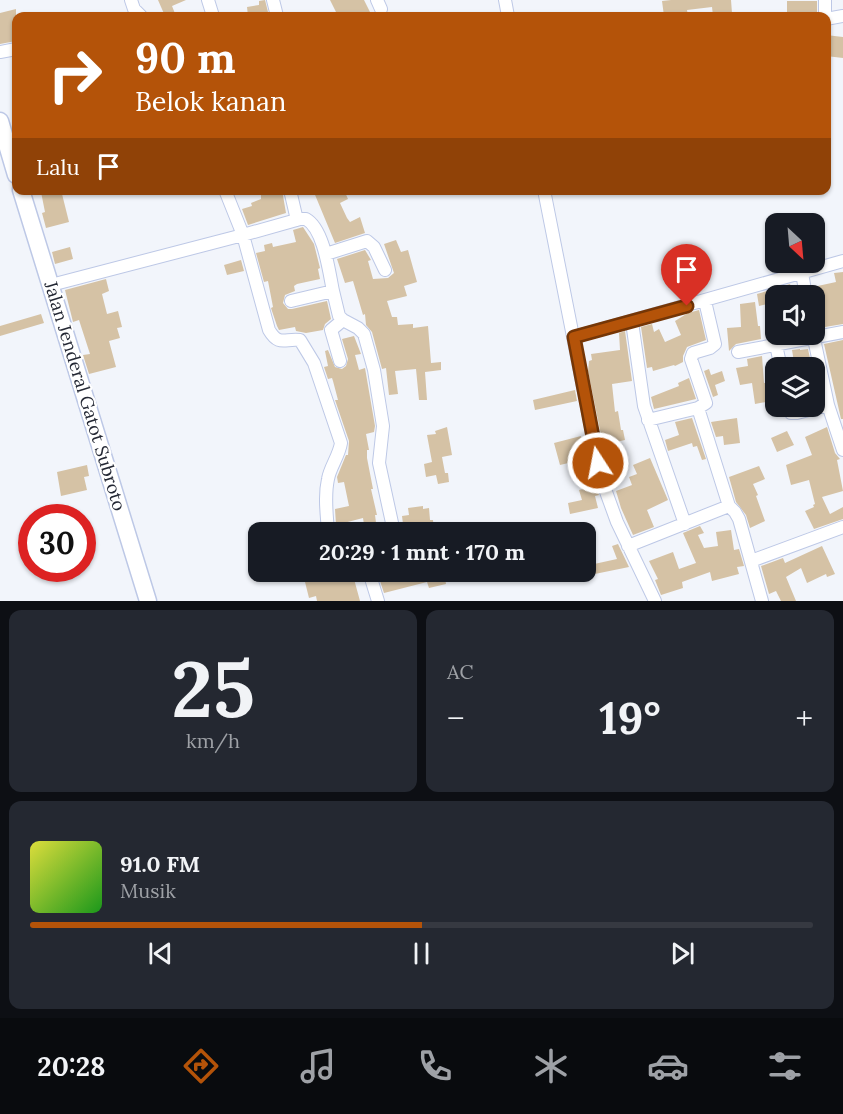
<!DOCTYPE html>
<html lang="id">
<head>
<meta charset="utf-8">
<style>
  body { margin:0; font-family:Lora,serif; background:#242831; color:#f1f3f6; height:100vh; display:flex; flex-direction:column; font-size:22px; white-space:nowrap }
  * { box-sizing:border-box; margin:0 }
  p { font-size:20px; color:#9ea1a6 }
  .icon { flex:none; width:33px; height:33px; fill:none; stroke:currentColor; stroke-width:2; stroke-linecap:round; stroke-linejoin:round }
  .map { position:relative; height:601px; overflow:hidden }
  .panel { display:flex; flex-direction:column; gap:9px; padding:9px; background:#0d0f14; flex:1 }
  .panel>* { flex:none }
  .top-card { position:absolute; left:12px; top:12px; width:819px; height:183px; border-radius:12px; box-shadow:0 2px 4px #0004; background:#b45309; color:#fff; overflow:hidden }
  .needle { width:39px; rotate:154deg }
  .buttons { position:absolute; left:765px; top:213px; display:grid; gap:12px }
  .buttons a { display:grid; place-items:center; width:60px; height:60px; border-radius:12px; background:#171b24; box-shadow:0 2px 4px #0004; font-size:30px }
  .speed { position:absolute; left:18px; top:504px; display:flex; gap:12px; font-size:30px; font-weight:700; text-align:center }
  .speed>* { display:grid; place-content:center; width:78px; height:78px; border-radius:50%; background:#171b24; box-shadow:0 2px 4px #0004; line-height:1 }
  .speed .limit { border:9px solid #d22; background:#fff; color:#111 }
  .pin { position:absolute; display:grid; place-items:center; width:51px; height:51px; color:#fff; margin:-62px -26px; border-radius:50% 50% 50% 0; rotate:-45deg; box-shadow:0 0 6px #0007 }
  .pin .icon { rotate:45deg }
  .me { position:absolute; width:66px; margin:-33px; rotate:349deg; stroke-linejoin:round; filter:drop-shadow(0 0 4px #0008) }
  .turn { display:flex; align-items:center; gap:21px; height:126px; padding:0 24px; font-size:27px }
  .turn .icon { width:78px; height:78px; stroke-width:2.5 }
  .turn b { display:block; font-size:42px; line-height:51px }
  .then { display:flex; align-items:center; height:57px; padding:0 24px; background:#0003; gap:12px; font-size:22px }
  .big { font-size:45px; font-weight:700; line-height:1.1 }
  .panel .card { flex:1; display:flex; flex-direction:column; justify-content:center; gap:9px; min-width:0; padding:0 21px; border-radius:12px; background:#242831 }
  .panel .dial { align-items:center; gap:0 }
  .dial b { font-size:78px; line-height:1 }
  .song { display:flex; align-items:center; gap:18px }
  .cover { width:72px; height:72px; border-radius:9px; background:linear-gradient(135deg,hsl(60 70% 55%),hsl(120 70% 35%)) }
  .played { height:6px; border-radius:3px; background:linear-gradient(90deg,#b45309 50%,#363941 50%) }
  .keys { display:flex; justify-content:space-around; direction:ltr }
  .heat { display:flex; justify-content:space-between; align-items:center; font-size:33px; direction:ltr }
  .panel .tiles { flex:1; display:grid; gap:9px; grid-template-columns:1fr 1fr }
  .card:last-child { grid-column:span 2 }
  .trip { position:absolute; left:248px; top:522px; width:348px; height:60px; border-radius:12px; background:#171b24; box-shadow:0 2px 4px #0004; font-weight:700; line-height:60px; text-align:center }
  .tab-bar { display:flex; height:96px; justify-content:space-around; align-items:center; background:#090b0e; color:#9ea1a6 }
  .tab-bar .icon { width:42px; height:42px }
  .tab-bar .current { color:#b45309 }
  .tab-bar b { font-size:27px; color:#f1f3f6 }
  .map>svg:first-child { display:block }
</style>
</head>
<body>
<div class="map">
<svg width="843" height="601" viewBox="0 0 843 601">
  <rect width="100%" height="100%" fill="#f2f5fb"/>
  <path fill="#d5c2a5" d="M158,0H186L172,6L176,16H165Z
    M265,0L269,16H248L247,7L259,5V1Z
    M330,0H364L372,16H338Z
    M671,0H731L732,13L723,14L724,16H713L712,7L687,10L688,16H664L662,1Z
    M787,1H817V14H787Z
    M16,9V41L0,44V13Z
    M826,35L843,37V58L826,56Z
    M49,190H61L69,222L46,228L42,213L45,212L41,192Z
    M261,190H282L286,213L248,225L242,209L252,206L251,203L261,199Z
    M313,190H344L348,199L340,203L347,218L350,222L360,217L365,233L335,243Z
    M303,227L314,244L320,268L318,269L320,279L297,284L294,286L295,291L285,295L283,303L288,309H292L327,301L331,319L325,324L323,330L306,333L296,331L295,327L279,330L277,326L271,308L273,307L268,281L264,282L256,253L265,251L264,245L272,243L273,247L296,242L293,230Z
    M396,240L401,252L408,250L417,282L404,286L407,296L387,301L392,317H397L398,325L413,324V328L428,326L431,363L441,362V370L425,372L427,400H419L416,369L395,371L398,394L389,395L386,368L382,369L372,332L366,325L365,314L363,315L353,281L345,283L337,259L365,250L371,260L368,261L373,279L388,278L394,273L384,244Z
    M70,247L73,259L55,264L52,252Z
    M241,260L244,271L227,275L224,265Z
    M843,272V324L819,328L813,287L836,282L834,273Z
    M106,279L109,291L102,294L107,314L118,311L122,327L117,328L120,338L109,341L116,367L89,374L83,355L90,354L79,320L73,322L65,290Z
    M790,284L791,287L796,286L798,296H776V302L759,306L757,294Z
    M755,302L758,326H760L761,339L736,344L729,351L727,328L741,327L740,304Z
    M699,310L706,340L687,347L683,356V362L675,366L674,365L653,371L652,367L647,368L641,327L652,324L654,332L659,329L665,342L681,335L675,321L688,313Z
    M41,314L44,323L0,336V326Z
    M625,331L632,381L612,384L615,412L618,411L621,430H623L625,440L603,445L588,371L589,361L592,360L591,354L620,350L619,333Z
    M354,336L361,354L355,355L359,370L365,368L375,426L374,432L366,434L369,450H367V458L373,489H371L377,515H375L377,530L365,531L363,518L336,525L335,509L349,506L344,482L338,483L337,477L346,455H348L349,441L335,400H338L333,381L332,378L328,379L324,367L328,366L325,351L328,350L335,367L342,369L346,366L348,359L342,339Z
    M843,340V419H841L824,344Z
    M800,349V350L808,349L812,368H795L792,350Z
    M762,356L764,383L776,382V400L755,404L752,383L740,385L736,368L748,366L747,359Z
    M709,369L711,375L722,371L725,381L715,385L718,395L713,397L704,371Z
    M689,378L696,399L654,409L651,397L679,386L678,383Z
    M575,390L577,401L535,410L533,400Z
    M692,418L706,459L702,460L697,446L693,447L692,443L668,451L665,440L679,435L675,422Z
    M737,418L740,443L724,445L723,436L716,437L711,422Z
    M447,427L452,455L442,457L445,473H448L449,482L438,484L436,475L426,477L424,464L432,462L427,435L436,434L435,431Z
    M827,427L835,453L840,459L837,460L843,491L822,497L830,514L843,507V519L814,529L805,511L814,507L813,505L815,504L809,480L791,485L786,465L812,455L805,437Z
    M787,431L794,445L777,452L771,438Z
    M581,436L584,447L586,446L589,458L560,465L554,443Z
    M650,458L668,500L647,510L654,527L633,535L621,508L616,491L632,485L629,477L637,474L633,465Z
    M87,465L89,476L84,477L87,490L61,496L57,472Z
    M759,466L765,479L753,484L758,495L756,496L765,521L750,528L746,515L736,502L729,477Z
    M595,486L599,495L595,496L598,508L570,514L568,503L582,500L579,490Z
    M423,506V509L429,508L430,520H433L434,532H404L402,516L409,515L408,508Z
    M700,526L704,533L698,535L704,548L718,546L716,532L731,530L734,550L739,549L744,566L737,567L739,574L712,581L710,572L682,582L683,588L661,595L655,580L658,579L649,561L673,552L679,569L696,563L683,533Z
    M618,544L629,567L585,576V566L617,559L612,546Z
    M822,546L835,574L827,577L826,574L807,583L801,568L786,577L796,601H781L776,591L769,594L761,566L783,558L785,563Z
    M329,572L333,582L354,579L360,601H317L316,596L309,598L304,578Z
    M395,572H444L446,584L429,588L427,582L384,593L379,578Z"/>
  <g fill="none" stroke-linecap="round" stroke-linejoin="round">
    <g stroke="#bdc8e6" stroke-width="14">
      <path id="minor" d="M131,0L134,9L141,16
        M208,0L213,16
        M273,0L277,16
        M377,0L381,9
        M505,0L508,16
        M825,0V16
        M826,19L843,16
        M0,52L16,49
        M225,190L243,235L300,219H306C324,229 329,272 333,291L291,301
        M290,190L297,220
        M544,190L601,478L617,522L655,601
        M326,254L367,241L374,247L385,270
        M802,273L806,296
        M51,285L243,235L269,330C279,347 285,338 300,340L314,363L341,443C339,456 330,467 328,479C324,497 327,515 328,532
        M333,291L339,316L343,320L358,328L364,334L374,370L383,426L379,463L394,532
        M632,322L644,406L685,524
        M813,334L828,405L843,450
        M574,337L843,261
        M776,345L781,368
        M738,352L843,332
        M340,361L331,330L343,320
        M789,406L791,413H797L828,405
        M698,408L729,506L735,512L739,519L762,601
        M648,420L698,408L706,403L691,359L693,353L710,348L715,344L705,301
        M628,546L729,506
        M751,561L843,527
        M337,572H346
        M369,572L378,601"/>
    </g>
    <g stroke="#bdc8e6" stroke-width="19">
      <path id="secondary" d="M0,121L16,175
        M21,190L148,601"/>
    </g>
    <use href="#minor" stroke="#fff" stroke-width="12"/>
    <use href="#secondary" stroke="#fff" stroke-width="16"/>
  </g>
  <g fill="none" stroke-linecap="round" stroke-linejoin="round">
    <g stroke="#753606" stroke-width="15">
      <path id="route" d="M598,463L574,337L687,306"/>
    </g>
    <use href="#route" stroke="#b45309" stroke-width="10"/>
  </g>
  <g text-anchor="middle" stroke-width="4.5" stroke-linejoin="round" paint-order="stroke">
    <g font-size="18" fill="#242834" stroke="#fff">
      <text transform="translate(85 396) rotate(73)" y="6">Jalan Jenderal Gatot Subroto</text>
    </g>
  </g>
</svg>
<div class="buttons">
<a><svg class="needle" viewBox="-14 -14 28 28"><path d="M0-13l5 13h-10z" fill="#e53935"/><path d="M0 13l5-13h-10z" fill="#9ea1a6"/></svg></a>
<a><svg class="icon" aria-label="sound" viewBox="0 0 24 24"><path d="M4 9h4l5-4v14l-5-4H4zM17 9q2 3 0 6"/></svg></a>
<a><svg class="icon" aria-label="layers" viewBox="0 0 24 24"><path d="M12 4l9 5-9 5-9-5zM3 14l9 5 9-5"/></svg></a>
</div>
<div class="speed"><div class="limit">30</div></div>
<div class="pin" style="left:687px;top:306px;background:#d93025"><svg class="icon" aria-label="arrive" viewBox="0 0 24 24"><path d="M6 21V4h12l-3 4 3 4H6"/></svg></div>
<svg class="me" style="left:598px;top:463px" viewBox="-20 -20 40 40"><circle r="17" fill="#b45309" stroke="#fff" stroke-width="3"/><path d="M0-11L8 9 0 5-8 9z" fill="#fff"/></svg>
<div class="trip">20:29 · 1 mnt · 170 m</div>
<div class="top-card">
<div class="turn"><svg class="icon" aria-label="right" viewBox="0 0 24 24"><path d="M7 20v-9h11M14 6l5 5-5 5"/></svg><div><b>90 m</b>Belok kanan</div></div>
<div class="then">Lalu<svg class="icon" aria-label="arrive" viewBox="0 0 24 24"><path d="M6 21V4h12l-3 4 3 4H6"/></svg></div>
</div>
</div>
<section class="panel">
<div class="tiles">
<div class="card dial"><b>25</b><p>km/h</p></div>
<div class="card"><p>AC</p>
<div class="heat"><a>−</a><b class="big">19°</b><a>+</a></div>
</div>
<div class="card">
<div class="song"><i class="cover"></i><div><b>91.0 FM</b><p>Musik</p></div></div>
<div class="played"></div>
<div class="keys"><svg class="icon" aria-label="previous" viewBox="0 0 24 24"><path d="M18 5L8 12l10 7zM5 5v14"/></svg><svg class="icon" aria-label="pause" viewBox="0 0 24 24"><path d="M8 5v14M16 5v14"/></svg><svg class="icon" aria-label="next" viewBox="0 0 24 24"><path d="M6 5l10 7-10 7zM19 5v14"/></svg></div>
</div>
</div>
</section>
<nav class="tab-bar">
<b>20:28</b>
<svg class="icon current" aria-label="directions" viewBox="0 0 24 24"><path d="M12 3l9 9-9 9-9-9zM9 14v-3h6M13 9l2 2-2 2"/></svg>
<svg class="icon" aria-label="music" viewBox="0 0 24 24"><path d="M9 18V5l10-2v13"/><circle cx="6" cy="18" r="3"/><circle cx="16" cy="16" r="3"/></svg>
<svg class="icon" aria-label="phone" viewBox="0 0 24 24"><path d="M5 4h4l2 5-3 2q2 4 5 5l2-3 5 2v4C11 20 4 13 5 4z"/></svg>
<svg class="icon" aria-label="climate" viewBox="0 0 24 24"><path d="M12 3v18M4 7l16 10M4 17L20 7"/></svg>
<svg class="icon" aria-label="car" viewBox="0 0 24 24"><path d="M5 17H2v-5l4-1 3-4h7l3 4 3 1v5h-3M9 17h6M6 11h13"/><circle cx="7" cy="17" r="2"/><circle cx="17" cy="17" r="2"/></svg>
<svg class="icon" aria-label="filters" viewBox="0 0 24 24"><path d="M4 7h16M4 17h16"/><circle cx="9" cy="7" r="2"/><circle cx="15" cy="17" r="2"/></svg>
</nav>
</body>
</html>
